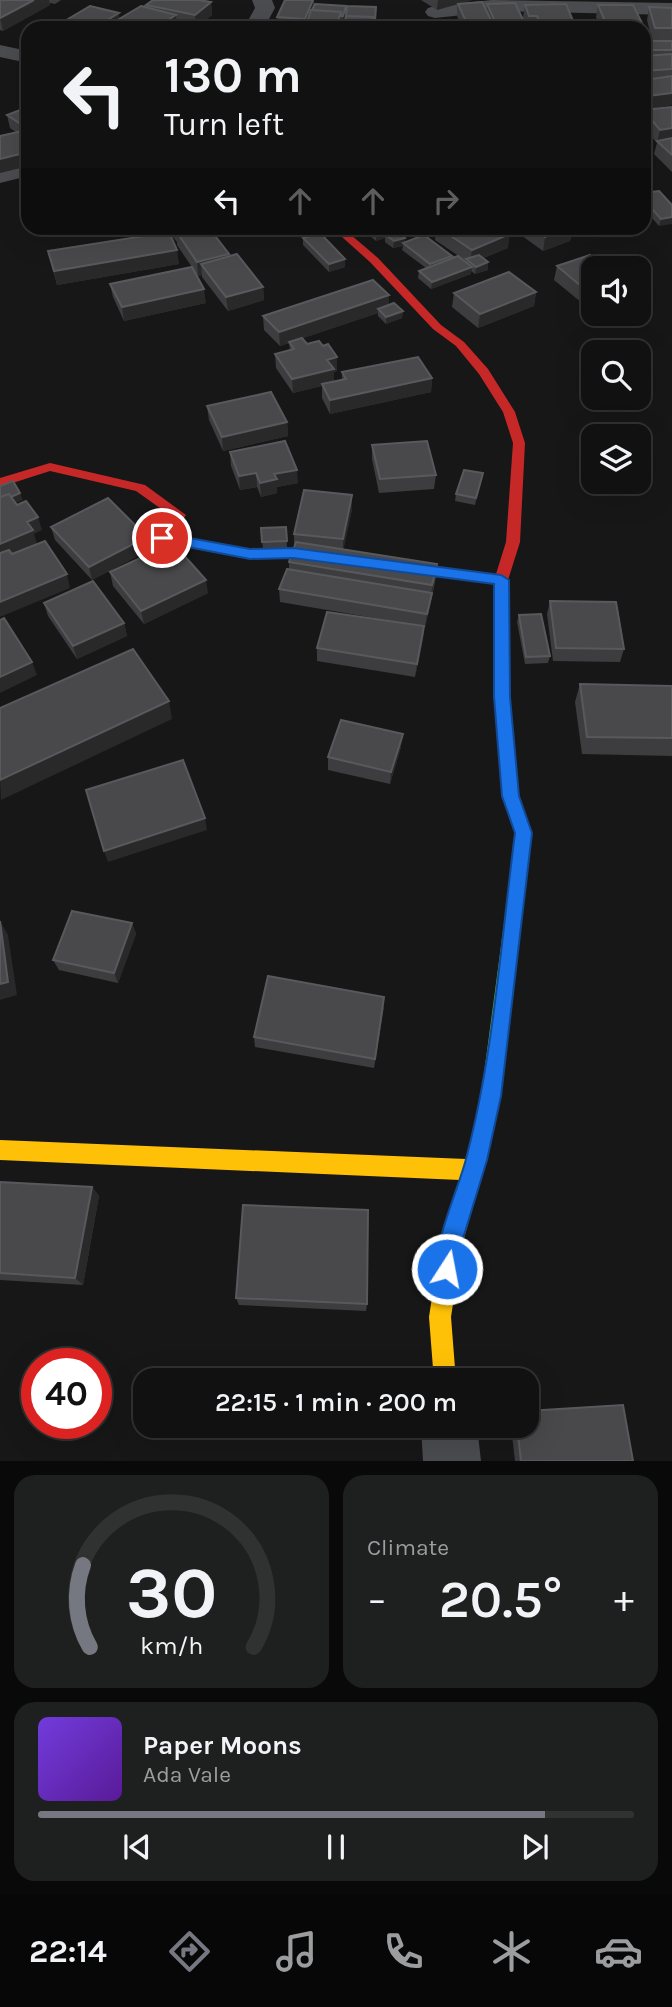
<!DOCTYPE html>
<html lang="en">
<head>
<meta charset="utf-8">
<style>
  body { margin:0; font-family:Karla,sans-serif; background:#1e1f1f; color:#f1f3f6; height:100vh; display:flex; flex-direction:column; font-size:26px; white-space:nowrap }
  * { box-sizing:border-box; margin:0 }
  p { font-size:23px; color:#9c9d9f }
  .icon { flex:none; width:38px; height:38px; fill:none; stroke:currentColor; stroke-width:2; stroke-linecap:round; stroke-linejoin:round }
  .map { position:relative; height:1461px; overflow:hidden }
  .sheet { display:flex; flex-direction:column; gap:14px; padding:14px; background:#090909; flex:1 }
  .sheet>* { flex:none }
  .top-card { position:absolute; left:21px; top:21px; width:630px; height:214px; border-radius:21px; box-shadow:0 7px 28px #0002,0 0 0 2px #303131; background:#111; color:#f1f3f6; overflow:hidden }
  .controls { position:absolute; left:581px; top:256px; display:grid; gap:14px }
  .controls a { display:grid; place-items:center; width:70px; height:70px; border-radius:14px; background:#111; box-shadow:0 7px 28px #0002,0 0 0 2px #303131; font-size:35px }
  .speed { position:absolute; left:21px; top:1348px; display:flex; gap:14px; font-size:35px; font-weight:700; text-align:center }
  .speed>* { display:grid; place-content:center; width:91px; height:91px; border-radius:50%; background:#111; box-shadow:0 7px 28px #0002,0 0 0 2px #303131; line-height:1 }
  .speed .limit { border:10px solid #d22; background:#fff; color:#111 }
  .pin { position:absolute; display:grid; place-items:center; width:60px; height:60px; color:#fff; margin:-30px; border:4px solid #fff; border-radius:50%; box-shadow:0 2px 7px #0007 }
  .me { position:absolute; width:77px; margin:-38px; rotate:11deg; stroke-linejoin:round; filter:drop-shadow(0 0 5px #0008) }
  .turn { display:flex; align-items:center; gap:24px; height:147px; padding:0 28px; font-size:32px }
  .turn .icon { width:91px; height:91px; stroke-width:2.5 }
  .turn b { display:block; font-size:49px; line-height:60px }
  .lanes { display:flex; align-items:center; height:66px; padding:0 28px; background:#0003; justify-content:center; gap:35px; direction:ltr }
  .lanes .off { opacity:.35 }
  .big { font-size:52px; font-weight:600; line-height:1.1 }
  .sheet .card { flex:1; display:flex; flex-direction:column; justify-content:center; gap:10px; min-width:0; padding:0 24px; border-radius:21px; background:#1e1f1f }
  .sheet .dial { align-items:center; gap:0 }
  .dial svg { height:182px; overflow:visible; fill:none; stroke:#303131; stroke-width:7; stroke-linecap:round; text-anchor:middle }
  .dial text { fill:#f1f3f6; stroke:none }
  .song { display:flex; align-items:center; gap:21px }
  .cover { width:84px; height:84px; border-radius:10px; background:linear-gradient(135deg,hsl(260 70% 55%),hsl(270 70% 35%)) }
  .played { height:7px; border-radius:4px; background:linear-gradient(90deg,#757880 85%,#303131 85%) }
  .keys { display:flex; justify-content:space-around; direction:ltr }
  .heat { display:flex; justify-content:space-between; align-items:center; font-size:38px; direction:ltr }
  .sheet .tiles { flex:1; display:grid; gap:14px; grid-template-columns:1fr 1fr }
  .card:last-child { grid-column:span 2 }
  .trip { position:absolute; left:133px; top:1368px; width:406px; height:70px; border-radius:21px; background:#111; box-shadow:0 7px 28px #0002,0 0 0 2px #303131; font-weight:600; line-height:70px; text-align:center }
  .dock { display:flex; height:112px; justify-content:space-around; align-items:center; background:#070707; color:#9c9d9f }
  .dock .icon { width:49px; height:49px }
  .dock .active { color:#757880 }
  .dock b { font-size:32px; color:#f1f3f6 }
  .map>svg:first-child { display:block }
</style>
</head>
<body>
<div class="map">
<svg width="672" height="1461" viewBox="0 0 672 1461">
  <rect width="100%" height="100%" fill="#171717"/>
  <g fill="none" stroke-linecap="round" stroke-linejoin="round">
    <path fill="#4b4c50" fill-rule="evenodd" d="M252,0H272L275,8L264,28H244L255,8Z
      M492,0L672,3V15L501,11L435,18L428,16L425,12L428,8L435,6Z
      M0,45L28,51V63L0,57Z
      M28,161V176L0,183V168Z
      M421,1426H477L481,1461H423Z"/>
    <path fill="#4caf50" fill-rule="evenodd" d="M502,636L509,642L510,697L519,796L532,833L501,1096L488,1152L485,1159L478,1162L471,1159L468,1152L481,1096L516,833L503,796L494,697L495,642Z"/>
    <path fill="#ffc107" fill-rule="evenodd" d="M0,1140L466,1159L471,1145L478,1142L485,1145L488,1152L462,1245L451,1317L456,1381H434L429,1317L440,1245L460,1180L0,1160Z"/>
    <path fill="#c62828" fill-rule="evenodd" d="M332,228H343L378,258L441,325L464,342L488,369L515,412L525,443L520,542L508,580L509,642L507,646H497L495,642L494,584L293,558L250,559L162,543L155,538L171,516L136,491L50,471L0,487V478L50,463L145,485L186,515L172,535L250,549L293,548L496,574L506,542L513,443L503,412L479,374L456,346L433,329L370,262Z"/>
  </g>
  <path fill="#3d3d3f" d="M0,0H61L55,4L50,3V5L3,31L0,30Z
    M285,0H314V6L376,7L375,28H343L346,13L342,23H341L340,28H256L277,23V17Z
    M421,0H472L459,4L486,12L487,4L527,28H462L457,16V4L437,10Z
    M211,2L212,15L201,24L184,25L177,24V27L176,28H53L119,19L146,7V5Z
    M525,5L576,28H527L523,17Z
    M598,5L643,25L642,28H600L596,17Z
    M649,7L672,8V41L652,40L647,20Z
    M644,41H672V105L645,109L644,108Z
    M28,107V166L0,173V136L17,133L10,128L7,115Z
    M672,107V172L654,154L657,143L644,128V110Z
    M644,193L672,205L659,226L644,209Z
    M165,228H209L229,256L263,287L264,300L228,311L202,277V275L198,276L177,245V242L171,235L179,264L57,285L48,251L168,232Z
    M211,228H237L217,234Z
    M360,228H410V231L401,234L405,238V242L452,256V259L466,262V261L435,240L436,228H499L508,248L483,258L488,270L475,274L471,271V274L431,289L418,278L419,271L426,268L402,250L403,246L393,248L385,242V238L376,241Z
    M519,228H573L570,241L543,251L518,233Z
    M303,238L345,259V267L329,272L303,245Z
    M557,266L593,268V312L554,280Z
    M110,284L206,303L124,321L113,297Z
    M536,292L534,306L478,328L452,307L454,293Z
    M389,295V305L403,311L402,318L386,324L378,316V313L303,338L307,344L337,371L334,372V382L342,380V372L432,378L431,392L330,414L322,398V386L293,393L276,368L275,354L290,350L289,343L280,346L264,330L263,316Z
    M649,302L645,316L612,328L595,313H639Z
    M207,406L287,422L288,436L223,451L209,420Z
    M372,445L436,475L434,489L379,493L372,459Z
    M230,452L298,483L277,487V493L261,497L257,487L240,490L231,466Z
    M483,473L475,505L455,501L456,494Z
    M352,509L343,550L436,577L430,606L425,627H424L423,639L415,677L317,661V648L398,622L280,602L279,589L289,569V562L294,547V534Z
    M51,527L147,537L149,550L92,580L55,540Z
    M286,527L287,548L263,549L261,528Z
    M110,572L208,593L144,624L113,586Z
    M550,601L624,649L620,662L553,661L547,614Z
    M44,603L124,623L127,636L77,659L48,616Z
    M519,615L550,656L548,663L525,664L517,622Z
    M580,684L672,686V756L582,754L575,702Z
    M401,747L390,784L328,770V757Z
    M132,923L136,934L118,983L59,970L53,960Z
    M384,1007L374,1068L255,1047L254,1037Z
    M0,1182L92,1187L99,1196L83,1285L0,1280Z
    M236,1298L367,1304L366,1311L239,1305Z
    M511,1426H527L633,1461H515Z"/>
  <path fill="#29292a" d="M34,0H49L50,5L3,31L0,18Z
    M313,0L314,10L305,28V19Z
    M438,0H472L437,10Z
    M211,2L212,15L196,28L195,15Z
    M346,6V13L342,23L343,16Z
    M341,12V25L340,28H336Z
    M119,13L120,26L117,28H94Z
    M176,15L177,27L176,28H155Z
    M672,93V105L645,109L648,96Z
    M672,128V141H657V143L660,130Z
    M28,152V166L0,173V159Z
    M644,181H648L646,188H644Z
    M672,217V224L659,226L661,219Z
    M216,228H237L217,234Z
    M377,228H410V231L389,237L386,235L385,238L376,241Z
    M573,228L570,241L543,251L545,237Z
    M510,234L508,248L470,264L472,250Z
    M405,238V245L403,243V246L393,248L394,241Z
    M177,250L179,264L57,285L54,271Z
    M229,254L230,268L201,264L202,275L198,276L197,262Z
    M452,256L451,263L430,272V264Z
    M345,259V267L329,272V264Z
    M488,262V270L475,274L476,267Z
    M472,267L471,274L431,289L432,282Z
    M263,287L264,300L228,311L226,297Z
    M204,289L206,303L124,321L122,307Z
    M536,292L534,306L478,328L480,314Z
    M389,295V309H378V313L280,346L279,332Z
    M649,302L645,316L612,328L615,314L639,313V306Z
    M403,311L402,318L386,324V317Z
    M337,357V371L334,372V383L293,393L292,379L327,360Z
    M432,378L431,392L330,414V400Z
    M287,422L288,436L223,451L222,437Z
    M297,470L298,483L277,487V493L261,497L260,483L274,474Z
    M256,473L257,487L240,490L239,476Z
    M483,473L482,481L475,505L476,498Z
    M20,493L23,500L0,509V501Z
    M352,495V509L343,552V539Z
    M38,517L42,530L34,534L37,544L0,559V544L27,522Z
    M147,537L149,550L92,580L89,567Z
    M437,564L430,606L425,627L427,614Z
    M67,574L70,588L0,617V602Z
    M206,580L208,593L144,624L141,611Z
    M124,623L127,636L77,659L73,646Z
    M424,626L423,639L415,677L417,664Z
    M32,662L37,675L0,693V677Z
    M169,701L172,719L1,800L0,780Z
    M403,734L401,747L390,784L391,772Z
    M205,818L207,830L108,862L104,851Z
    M0,921L8,935L17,995L0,1000Z
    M132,923L136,934L118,983L114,973Z
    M92,1187L99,1196L83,1285L75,1278Z"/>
  <path fill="#49494c" stroke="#58595d" stroke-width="2" d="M0,0H34L0,18Z
    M153,0H199L211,2L195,15L146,5Z
    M285,0H313L305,19L277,17Z
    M482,2L495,28H469L458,4Z
    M515,3L527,28H498L487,4Z
    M315,4L346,6L343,16H341V12L312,10Z
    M566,4L576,28H533L531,21H539L537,16H529L525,5Z
    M598,5H633L643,25L607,26Z
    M90,6L119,13L94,28H53Z
    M141,6L176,15L155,28H104Z
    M347,6L376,7L375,21H373V17L346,16Z
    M649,7L672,8V28H655Z
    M311,10L341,12L336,28H305Z
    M346,16L373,17L372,28H343Z
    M189,21L220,28H180Z
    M261,21L287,24L284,28H256Z
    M644,41H672V50H644Z
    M672,54V69L644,71V56Z
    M672,76V93L648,96L644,93V80Z
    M28,107V129L7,115Z
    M672,107V128L660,130L644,111V110Z
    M26,130L28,132V152L0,159V136Z
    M672,138V155L657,141Z
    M659,191L672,205V217L661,219L644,200V193Z
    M191,228H209L229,254L197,262L176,231Z
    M439,228H499L510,234L472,250Z
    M531,228H572L545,237Z
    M397,231L405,238L394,241L386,235Z
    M169,232L177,250L54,271L48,251Z
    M320,233L345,259L329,264L303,238Z
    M424,235L452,256L430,264L403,243Z
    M237,254L263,287L226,297L201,264Z
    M479,255L488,262L476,267L466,259Z
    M590,255L605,268H593V296L557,266Z
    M458,256L472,267L432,282L419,271Z
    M192,267L204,289L122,307L110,284Z
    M509,272L536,292L480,314L454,293Z
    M373,280L389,295L279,332L263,316Z
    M639,294L649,302L639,306Z
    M394,303L403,311L386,317L378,309Z
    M302,338L307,344L319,341L323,346L328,344L337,357L327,360L334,369L292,379L275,354L294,349L289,342Z
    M418,357L432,378L330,400L322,384L346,379L342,372Z
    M271,392L287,422L222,437L207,406Z
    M285,441L297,470L274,474L277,479L260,483L256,473L239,476L230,452Z
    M427,441L436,475L380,479L372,445Z
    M464,470L483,473L476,498L456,494Z
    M13,481L20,493L11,497L9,494L0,497V486Z
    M304,490L352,495L343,539L294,534Z
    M9,494L17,505L26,501L38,517L27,522L33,530L0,544V497Z
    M108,498L147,537L89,567L51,527Z
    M286,527L287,541L262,542L261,528Z
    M45,541L67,574L0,602V553L9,550L12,554Z
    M296,542L437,564L432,585L289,562Z
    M173,543L206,580L141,611L110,572Z
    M287,569L432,593L427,614L279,589Z
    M93,581L124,623L73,646L44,603Z
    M550,601L616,602L624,649L556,648Z
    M327,612L424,626L417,664L317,648Z
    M541,614L550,656L526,657L519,615Z
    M4,618L32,662L0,677V620Z
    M133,649L169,701L0,780V708Z
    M580,684L672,686V738L587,737Z
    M341,720L403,734L391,772L328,757Z
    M183,760L205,818L104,851L86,790Z
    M72,911L132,923L114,973L53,960Z
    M0,921L8,982L0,984Z
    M268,976L384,997L375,1059L254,1037Z
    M0,1182L92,1187L75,1278L0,1273Z
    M243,1205L368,1210L367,1304L236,1298Z
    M623,1405L633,1461H521L517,1426H527V1411Z"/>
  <path fill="#1a73e8" stroke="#114b97" stroke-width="2" d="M162,533L250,549L293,548L501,575L509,580L510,697L519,796L532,833L501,1096L487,1160L461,1245L455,1277L447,1280L439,1277C429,1251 459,1188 466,1159C494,1053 501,941 515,833L502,796L494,697V584L293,558L250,559L157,541L155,538Z"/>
</svg>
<div class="controls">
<a><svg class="icon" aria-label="sound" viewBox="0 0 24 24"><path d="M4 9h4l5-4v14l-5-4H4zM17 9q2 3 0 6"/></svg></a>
<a><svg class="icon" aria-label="search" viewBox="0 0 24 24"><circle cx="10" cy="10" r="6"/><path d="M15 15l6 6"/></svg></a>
<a><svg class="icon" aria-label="layers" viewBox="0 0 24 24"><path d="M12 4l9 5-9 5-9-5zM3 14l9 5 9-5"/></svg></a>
</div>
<div class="speed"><div class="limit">40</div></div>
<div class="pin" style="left:162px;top:538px;background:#d93025"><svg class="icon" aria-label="arrive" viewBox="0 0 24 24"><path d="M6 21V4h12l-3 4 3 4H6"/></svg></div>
<svg class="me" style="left:447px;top:1269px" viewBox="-20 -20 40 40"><circle r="17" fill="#1a73e8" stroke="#fff" stroke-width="3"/><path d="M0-11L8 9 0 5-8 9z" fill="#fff"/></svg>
<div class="trip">22:15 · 1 min · 200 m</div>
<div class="top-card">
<div class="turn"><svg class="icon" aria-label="left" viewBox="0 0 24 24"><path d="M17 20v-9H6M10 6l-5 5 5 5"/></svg><div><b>130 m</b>Turn left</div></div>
<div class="lanes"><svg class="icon" aria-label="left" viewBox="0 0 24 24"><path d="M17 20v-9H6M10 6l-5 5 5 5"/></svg><svg class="icon off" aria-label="ahead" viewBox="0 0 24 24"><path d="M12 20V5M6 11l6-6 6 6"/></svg><svg class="icon off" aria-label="ahead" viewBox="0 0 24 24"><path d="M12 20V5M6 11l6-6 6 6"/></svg><svg class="icon off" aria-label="right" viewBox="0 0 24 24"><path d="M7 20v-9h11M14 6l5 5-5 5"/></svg></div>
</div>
</div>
<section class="sheet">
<div class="tiles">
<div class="card dial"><svg viewBox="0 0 100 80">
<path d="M14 69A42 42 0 1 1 86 69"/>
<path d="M14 69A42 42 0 0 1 11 33" stroke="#757880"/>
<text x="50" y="56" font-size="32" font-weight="700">30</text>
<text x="50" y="72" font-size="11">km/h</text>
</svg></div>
<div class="card"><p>Climate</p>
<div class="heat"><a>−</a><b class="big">20.5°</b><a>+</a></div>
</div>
<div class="card">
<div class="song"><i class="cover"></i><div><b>Paper Moons</b><p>Ada Vale</p></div></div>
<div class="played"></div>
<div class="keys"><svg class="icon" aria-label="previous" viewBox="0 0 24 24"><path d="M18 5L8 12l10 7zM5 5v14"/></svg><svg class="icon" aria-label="pause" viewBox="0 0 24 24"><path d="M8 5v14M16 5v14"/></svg><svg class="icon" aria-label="next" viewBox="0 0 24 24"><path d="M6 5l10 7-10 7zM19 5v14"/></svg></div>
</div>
</div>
</section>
<nav class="dock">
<b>22:14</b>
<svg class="icon active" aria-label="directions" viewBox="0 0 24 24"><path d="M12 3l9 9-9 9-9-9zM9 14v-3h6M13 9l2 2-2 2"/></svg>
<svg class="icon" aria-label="music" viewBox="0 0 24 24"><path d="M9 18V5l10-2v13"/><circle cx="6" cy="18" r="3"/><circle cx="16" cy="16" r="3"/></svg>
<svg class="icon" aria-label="phone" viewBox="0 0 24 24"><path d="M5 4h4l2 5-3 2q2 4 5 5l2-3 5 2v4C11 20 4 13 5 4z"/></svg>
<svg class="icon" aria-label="climate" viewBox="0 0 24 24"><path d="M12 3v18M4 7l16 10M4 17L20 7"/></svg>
<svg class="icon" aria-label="car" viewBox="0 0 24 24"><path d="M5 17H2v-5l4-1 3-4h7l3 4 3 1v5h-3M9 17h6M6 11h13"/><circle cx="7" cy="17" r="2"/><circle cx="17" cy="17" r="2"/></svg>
</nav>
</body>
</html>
